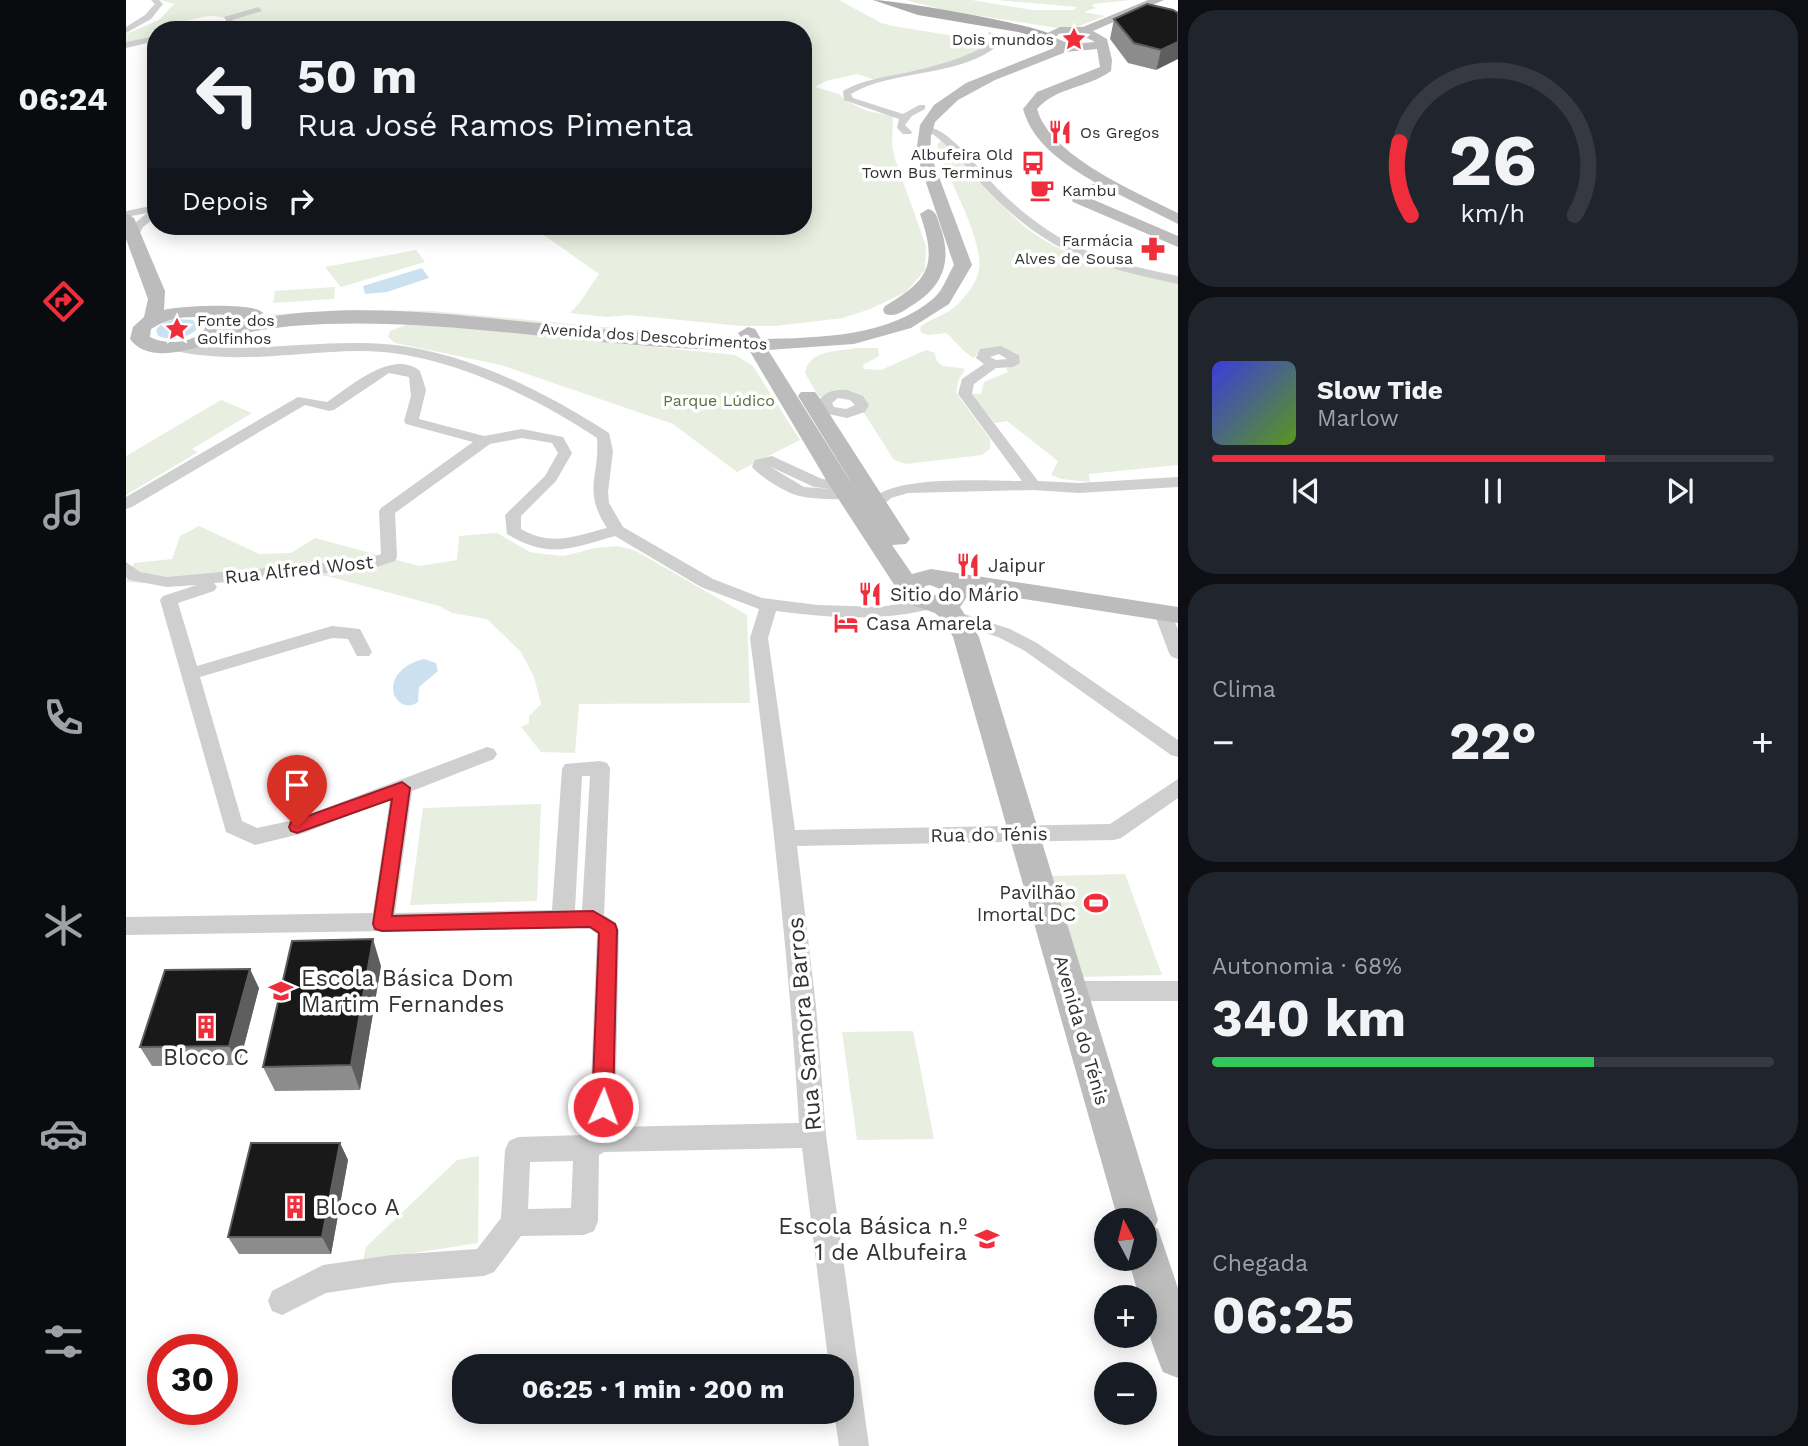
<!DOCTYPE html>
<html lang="pt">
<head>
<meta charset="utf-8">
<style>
  body { margin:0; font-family:"Work Sans",sans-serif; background:#20242c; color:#f1f3f6; height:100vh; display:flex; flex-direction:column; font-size:26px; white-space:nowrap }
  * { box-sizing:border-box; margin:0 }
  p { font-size:23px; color:#9ea1a6 }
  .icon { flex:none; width:38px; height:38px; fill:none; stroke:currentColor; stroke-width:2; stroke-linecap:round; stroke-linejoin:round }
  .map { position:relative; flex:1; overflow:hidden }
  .drawer { display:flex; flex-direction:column; gap:10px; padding:10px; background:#0d0f14; width:630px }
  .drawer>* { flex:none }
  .banner { position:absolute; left:21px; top:21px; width:665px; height:214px; border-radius:28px; box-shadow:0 4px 18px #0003; background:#171b24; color:#f1f3f6; overflow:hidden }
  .needle { width:46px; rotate:353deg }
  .buttons { position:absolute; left:968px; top:1208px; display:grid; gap:14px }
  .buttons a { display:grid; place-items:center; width:63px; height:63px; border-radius:50%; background:#171b24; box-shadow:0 4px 18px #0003; font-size:35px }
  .speed { position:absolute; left:21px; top:1334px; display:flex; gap:14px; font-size:35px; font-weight:700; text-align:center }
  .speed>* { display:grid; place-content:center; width:91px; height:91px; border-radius:50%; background:#171b24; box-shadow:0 4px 18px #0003; line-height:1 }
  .speed .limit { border:10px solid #d22; background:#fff; color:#111 }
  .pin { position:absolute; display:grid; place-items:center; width:60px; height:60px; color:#fff; margin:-72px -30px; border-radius:50% 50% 50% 0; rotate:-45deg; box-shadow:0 0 7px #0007 }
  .pin .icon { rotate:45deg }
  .me { position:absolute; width:77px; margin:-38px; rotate:2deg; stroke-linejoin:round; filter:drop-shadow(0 0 5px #0008) }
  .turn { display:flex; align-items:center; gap:24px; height:147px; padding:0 35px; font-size:32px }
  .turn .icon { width:91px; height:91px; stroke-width:2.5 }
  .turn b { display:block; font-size:49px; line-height:60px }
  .then { display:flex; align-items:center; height:66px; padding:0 35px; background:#0003; gap:14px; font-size:26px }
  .big { font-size:52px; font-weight:700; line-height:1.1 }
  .drawer .widget { flex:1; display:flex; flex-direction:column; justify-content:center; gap:10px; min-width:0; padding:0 24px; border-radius:28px; background:#20242c }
  .drawer .dial { align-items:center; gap:0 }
  .dial svg { height:182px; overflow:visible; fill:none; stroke:#363941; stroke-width:7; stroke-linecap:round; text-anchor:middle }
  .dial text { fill:#f1f3f6; stroke:none }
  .song { display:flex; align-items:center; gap:21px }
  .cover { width:84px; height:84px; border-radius:10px; background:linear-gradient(135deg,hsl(240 70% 55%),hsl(90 70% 35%)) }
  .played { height:7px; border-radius:4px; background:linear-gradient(90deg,#f02d3a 70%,#363941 70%) }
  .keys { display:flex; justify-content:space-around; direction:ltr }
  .heat { display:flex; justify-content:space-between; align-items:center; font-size:38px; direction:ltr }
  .charge { height:10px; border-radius:5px; background:linear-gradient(90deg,#34c759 68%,#363941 0) }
  .trip { position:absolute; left:326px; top:1354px; width:402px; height:70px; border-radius:28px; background:#171b24; box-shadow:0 4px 18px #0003; font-weight:700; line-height:70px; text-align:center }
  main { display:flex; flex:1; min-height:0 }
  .dock { display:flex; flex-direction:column; width:126px; justify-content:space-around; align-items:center; background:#090b0e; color:#9ea1a6 }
  .dock .icon { width:49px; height:49px }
  .dock .selected { color:#f02d3a }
  .dock b { font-size:32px; color:#f1f3f6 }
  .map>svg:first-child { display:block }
</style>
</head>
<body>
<main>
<nav class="dock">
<b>06:24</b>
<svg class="icon selected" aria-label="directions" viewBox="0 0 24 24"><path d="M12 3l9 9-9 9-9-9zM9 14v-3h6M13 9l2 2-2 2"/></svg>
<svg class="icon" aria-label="music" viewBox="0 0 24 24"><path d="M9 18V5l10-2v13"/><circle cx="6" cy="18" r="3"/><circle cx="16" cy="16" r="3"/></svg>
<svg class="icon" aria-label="phone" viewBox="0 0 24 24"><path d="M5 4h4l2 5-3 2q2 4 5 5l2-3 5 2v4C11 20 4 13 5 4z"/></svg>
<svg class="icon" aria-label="climate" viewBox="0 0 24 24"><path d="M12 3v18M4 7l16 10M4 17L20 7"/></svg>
<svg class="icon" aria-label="car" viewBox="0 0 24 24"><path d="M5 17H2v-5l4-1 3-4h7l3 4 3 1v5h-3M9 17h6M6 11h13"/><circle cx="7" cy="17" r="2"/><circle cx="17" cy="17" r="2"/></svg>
<svg class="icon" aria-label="filters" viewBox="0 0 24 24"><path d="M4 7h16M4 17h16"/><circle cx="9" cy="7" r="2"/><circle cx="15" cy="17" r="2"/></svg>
</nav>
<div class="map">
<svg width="1052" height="1446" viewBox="0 0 1052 1446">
  <rect width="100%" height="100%" fill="#fff"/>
  <path fill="#e8efe0" d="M34,0H713L755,23L767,26L871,43L839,58L753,81L731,74L700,81L689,87L713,94L719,100L741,111L767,116L766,145L769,159L800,246L799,270L780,292L744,309L717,318L650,326H615L503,315L481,317L444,313L454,302L473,274L405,226H677V30H121C90,9 80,15 46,26L52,30H30V36L0,43V34L33,20L48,4Z
    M780,0H846L906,10H948L951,7L870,0H1004L968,4L966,6L970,8L958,12L979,16L951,27L938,29L822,11Z
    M817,138C843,165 869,201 897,225C940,261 999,271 1052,283V465L963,474L964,482L935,479L925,475L932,461L881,421L869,423L844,394H855L858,382L882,372L880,368L894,361L892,354C878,347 858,344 848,358C835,351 831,342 820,333L803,335L795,333L794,327C805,318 820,315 831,305C839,297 849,285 852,274C861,247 825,183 814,157L811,145Z
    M290,250L299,262L215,287L199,267Z
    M209,287L208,299L147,303L149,291Z
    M234,310L306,311L619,340L172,318L101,325V317Z
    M285,323L609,355L627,366L674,440L611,472L547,424L375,365L269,343L262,337L264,331Z
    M732,348H752L753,356L737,365L738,369L755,370L800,350L809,353C810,371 826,365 839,369L832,381L830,393L864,439V449L856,455L780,464L768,460L738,413L742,405L738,397L710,391L693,397L679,373C682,350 713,351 732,348Z
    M95,400L126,413L66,449L72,452L0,495V456Z
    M73,526L133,554L165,553L189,538L293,566L331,560L333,536L371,533L404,552L417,554L438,556L469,548L492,546L510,551L621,615L624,703L453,704L449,753L415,752L395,727L403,723V716L415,704L408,677L395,652L361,619L326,613L313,606L201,576L53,585L0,582L8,563L46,559L54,536Z
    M415,804L411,901L284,905L297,808Z
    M999,874L1036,975L955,977L923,876Z
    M787,1031L808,1139L731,1140L716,1032Z
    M353,1156L352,1243L237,1261L240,1247L331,1160Z"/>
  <path fill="#cce1f0" d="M296,268L303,278L261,292L239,294L237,286Z
    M49,319L67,320L72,328C62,339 46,341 32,336L30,330L36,323Z
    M298,659L310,663L312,671L293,687L292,702C282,709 274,705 268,695C263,676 280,663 298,659Z"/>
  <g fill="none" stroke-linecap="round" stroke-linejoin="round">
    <path fill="#cfcfcf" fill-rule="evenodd" d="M25,0H33L37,4L25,19L0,33V27L19,15L29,4Z
      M133,7L136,11L106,20L116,30H62L86,24L103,26L98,17Z
      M862,32L873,35L875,43C834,79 768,68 725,94L727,98L777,114L793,105H799V109L786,116L779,125L786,132L785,134H777L771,128L773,119L718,100L717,91C736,80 758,77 779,73C810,66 840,58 867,42Z
      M30,36V41L0,48V42Z
      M803,128C821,126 859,176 873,190C931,247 974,260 1052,276V284C973,267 926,255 867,196C850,179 822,142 803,132Z
      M30,205V217L17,227L11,239H3L1,237L9,223L21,213L0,217V211Z
      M50,343C116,354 171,342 236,343C322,343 412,387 483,433L487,451L482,492L483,503L497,527L587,579L636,598L692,605L755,607L803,598L809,600L812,604L809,608C756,622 704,618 650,611L642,638L669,830L984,824L1052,779V798L995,838L988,840L671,846L690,1006L700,1135L743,1446H713L708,1412H716V1367H703L676,1148L478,1152L473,1155L472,1221L468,1231L458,1235L395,1236L368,1272L358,1276L266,1283L200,1293L156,1315L146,1311L142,1301L146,1291L197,1265L266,1255L351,1249L375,1218L379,1150L383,1141L392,1137L458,1135L463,1133L471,934L463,928L0,935V917L247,913L264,799L178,833L129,845L100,832L34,600L37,596L71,585L41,587L3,580L0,577V562L14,572L41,577L242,559L255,554L253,511L255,508L347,442L280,424L278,421L285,396L283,377L263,373L208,410L203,411L179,405L6,507L0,509V497L172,397L201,402C223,387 267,348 294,371L300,390L293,419L358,436L396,429L437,437L446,453L430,481L395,516V529C426,547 449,536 481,528C456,490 474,477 471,438C405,394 313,350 232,351C169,352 108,365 45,350V344ZM396,438L426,443L432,453L419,476L379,515L381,534C423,560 446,548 489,536L575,587L633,609L624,638C645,799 663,960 673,1123L489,1127L493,930L490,923L478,915L484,768L481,763L474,761L439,764L436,769L426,910L269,913L286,791L368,759L371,754L368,749L361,747L168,820L131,828L116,821L74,677L206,638L222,639L231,656H243L246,652L234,629L206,626L71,666L52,603L88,591L91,587L88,583L245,569L269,561L271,557L269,513L364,444ZM456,776H464L456,910H449ZM447,1161L445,1208L402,1209L404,1162Z
      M875,346L893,355L894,363L887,367L870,368L848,384L846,394L912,481L953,483L1052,477V487L953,493L907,490L782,493L765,498L756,506H744L742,503C762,474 860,481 896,481L832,394L836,379L858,364L850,358L854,349ZM873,354L881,359L870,360L864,357Z
      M721,390L737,396L743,405L739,412L721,418L698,413L691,402C699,392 708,389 721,390ZM712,398L724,400L729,405L720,409L708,407L706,403Z
      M646,456L696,479L733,482L736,485L733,488L742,493C732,502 680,500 667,494C655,489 635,477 626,467L629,460ZM643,466L688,487L705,489L678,487Z
      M1037,607L1043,609L1052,629V659L1046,657L1043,653L1028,613Z
      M829,611L884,629L911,643L1052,740V757L1045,755L899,651L872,637L823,621L820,617L823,613Z
      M944,981H1052V1001H944L936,998L932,991L936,984Z"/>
    <path fill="#bcbcbc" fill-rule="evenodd" d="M1022,0H1038L967,31L981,39L986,60L985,71C962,88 930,87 911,109C924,156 1010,192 1052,213V224L982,189L961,197L1052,236V247L947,202L943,195L945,192L970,183C940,165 907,145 897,109L911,92L974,67L971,49L940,52L869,80L832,100L809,122L805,136L804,153L846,265L823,304L785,328L728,344L642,350L738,503L672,396L675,392H689L692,396L784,539L780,544L766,545L786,574L805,569L1052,607V623L840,590L843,594L834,607L853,637L1032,1220L1029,1227L1032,1229L1052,1288V1378L1037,1372C1027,1348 1018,1323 1018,1297H1013L1002,1258H1018V1220H992L827,637L819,622L809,613L780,603L702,483L623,350C481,351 341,319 199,324C170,325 142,328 114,334C86,340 28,371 4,339L7,327L18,317L22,299L0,239V213L8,218L39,291L38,310C54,306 128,302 137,313L128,319H97L99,326C193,301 296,311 391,321C463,328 535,335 608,339H616L612,333L622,327L629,329L635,339C691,338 764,337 808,298C817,290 822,275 828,265L790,153L794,125L808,105L840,83L928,48L915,36L934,27H957ZM935,34L955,35L969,42L943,44L928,37ZM68,317L77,319L81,324C73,344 41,346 24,337L25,329C39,320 52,317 68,317ZM804,585L814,589L817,595L812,596L798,591L799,586Z
      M802,209C811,211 811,218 814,226C827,261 817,287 785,306C776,312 770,317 759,314L757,310L759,306C805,279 811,264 794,214Z"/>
    <path fill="#aaa" fill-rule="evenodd" d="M747,0C769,0 915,25 928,36L921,40L892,32L792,15Z"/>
  </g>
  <path fill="#8c8c8c" d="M1047,10L1030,70L1002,63L984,39L988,19Z
    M255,966L234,1090L149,1091L137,1067Z
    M133,988L113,1065L26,1066L14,1047Z
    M214,1143L222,1160L205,1254H113L102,1237Z"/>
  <path fill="#5e5e5e" d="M1052,42V59L1030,70L1035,50Z
    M247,939L255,966L234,1090L225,1065Z
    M124,969L133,988L113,1065L103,1046Z
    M214,1143L222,1160L205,1254L196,1237Z"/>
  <path fill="#191919" stroke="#5e5e5e" stroke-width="2" d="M1021,4L1047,10L1052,13V42L1035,50L1008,43L988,19Z
    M247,939L225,1065L137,1067L166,941Z
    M124,969L103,1046L14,1047L39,970Z
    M125,1143H214L196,1237H102Z"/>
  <path fill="#f02d3a" stroke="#9c1d26" stroke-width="2" d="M276,782L284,788L266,916L467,911L489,924L491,930L487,1107L484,1114L477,1117L469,1114L466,1107L473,933L464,927L256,931L249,929L247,924L266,799L171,833L165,831L163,827L165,822Z"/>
  <defs>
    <g id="sight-bare" transform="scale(1.89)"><path d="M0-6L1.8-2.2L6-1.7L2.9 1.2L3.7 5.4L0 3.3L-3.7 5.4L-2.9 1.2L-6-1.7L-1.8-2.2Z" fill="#f02d3a" stroke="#fff" stroke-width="2.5" paint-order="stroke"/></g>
    <g id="restaurant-bare" transform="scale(1.89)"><path d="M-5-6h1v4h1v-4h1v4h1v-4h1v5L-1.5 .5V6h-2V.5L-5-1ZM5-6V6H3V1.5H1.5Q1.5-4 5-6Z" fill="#f02d3a" stroke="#fff" stroke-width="2.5" paint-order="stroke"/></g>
    <g id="bus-bare" transform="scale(1.89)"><path d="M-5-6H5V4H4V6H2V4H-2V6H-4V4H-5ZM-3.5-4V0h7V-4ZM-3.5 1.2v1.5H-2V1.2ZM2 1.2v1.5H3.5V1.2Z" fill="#f02d3a" stroke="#fff" stroke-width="2.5" paint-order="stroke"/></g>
    <g id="cafe-bare" transform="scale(1.89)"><path d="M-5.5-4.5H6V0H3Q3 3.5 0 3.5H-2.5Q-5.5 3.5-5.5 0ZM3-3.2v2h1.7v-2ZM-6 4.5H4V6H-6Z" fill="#f02d3a" stroke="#fff" stroke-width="2.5" paint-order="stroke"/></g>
    <g id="pharmacy-bare" transform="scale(1.89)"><path d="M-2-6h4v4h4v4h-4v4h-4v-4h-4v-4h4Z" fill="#f02d3a" stroke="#fff" stroke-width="2.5" paint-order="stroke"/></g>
    <g id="hotel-bare" transform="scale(1.89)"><path d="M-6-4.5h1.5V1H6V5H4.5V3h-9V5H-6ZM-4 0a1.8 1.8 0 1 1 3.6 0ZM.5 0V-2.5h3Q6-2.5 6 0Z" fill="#f02d3a" stroke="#fff" stroke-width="2.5" paint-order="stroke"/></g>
    <g id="stadium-bare" transform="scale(1.89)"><path d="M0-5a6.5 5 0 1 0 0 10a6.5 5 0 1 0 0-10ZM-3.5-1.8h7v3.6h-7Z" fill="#f02d3a" stroke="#fff" stroke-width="2.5" paint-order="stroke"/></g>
    <g id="school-bare" transform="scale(1.89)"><path d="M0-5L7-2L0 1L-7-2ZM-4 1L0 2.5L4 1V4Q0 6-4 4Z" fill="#f02d3a" stroke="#fff" stroke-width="2.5" paint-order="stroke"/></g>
    <g id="building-bare" transform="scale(1.89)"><path d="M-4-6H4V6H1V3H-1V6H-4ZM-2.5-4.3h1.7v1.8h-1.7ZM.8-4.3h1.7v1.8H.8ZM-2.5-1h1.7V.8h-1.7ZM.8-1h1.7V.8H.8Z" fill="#f02d3a" stroke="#fff" stroke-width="2.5" paint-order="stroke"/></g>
  </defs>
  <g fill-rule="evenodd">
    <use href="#sight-bare" x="948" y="39"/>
    <use href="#restaurant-bare" x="934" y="132"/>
    <use href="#bus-bare" x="907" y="163"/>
    <use href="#cafe-bare" x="916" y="190"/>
    <use href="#pharmacy-bare" x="1027" y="249"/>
    <use href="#sight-bare" x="51" y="329"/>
    <use href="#restaurant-bare" x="842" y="565"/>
    <use href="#restaurant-bare" x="744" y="594"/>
    <use href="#hotel-bare" x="720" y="623"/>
    <use href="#stadium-bare" x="970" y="903"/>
    <use href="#school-bare" x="155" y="991"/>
    <use href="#building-bare" x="80" y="1027"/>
    <use href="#building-bare" x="169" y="1207"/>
    <use href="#school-bare" x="861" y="1239"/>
  </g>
  <g text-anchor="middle" stroke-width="7" stroke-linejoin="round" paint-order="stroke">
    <g font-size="16" fill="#323232" stroke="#fff" text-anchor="end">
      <text x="928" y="45">Dois mundos</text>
      <text x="954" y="138" text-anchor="start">Os Gregos</text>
      <text x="887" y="160">Albufeira Old<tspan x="887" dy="18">Town Bus Terminus</tspan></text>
      <text x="936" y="196" text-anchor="start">Kambu</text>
      <text x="1007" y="246">Farmácia<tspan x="1007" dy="18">Alves de Sousa</tspan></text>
      <text x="71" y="326" text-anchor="start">Fonte dos<tspan x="71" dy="18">Golfinhos</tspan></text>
    </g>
    <g font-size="16" fill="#323232" stroke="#fff">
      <text transform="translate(528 336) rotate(4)" y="6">Avenida dos Descobrimentos</text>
    </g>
    <g font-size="16" fill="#55723c" stroke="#fff">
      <text x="593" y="406">Parque Lúdico</text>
    </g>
    <g font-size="19" fill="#323232" stroke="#fff" text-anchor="start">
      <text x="862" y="572">Jaipur</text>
      <text x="764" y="601">Sitio do Mário</text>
      <text x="740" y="630">Casa Amarela</text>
      <text x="950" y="899" text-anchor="end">Pavilhão<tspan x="950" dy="22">Imortal DC</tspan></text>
    </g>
    <g font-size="19" fill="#323232" stroke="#fff">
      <text transform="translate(173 569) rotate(-6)" y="7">Rua Alfred Wost</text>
      <text transform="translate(863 834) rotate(-1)" y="7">Rua do Ténis</text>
      <text transform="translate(956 1030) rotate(74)" y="7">Avenida do Ténis</text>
    </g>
    <g font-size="23" fill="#323232" stroke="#fff" text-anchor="start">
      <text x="175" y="986">Escola Básica Dom<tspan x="175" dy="26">Martim Fernandes</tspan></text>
      <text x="80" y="1065" text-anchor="middle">Bloco C</text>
      <text x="189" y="1215">Bloco A</text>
      <text x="841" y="1234" text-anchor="end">Escola Básica n.º<tspan x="841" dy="26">1 de Albufeira</tspan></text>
    </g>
    <g font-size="23" fill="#323232" stroke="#fff">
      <text transform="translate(678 1024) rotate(-95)" y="8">Rua Samora Barros</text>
    </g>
  </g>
</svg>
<div class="buttons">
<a><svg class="needle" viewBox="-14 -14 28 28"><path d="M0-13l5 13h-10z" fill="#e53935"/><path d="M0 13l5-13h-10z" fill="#9ea1a6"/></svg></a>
<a>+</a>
<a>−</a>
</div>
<div class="speed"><div class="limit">30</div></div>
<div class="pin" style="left:171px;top:827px;background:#d93025"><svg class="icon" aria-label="arrive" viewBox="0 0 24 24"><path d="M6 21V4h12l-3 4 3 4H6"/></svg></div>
<svg class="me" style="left:477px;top:1107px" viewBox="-20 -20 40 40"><circle r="17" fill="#f02d3a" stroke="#fff" stroke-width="3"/><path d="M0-11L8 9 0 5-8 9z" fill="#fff"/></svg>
<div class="trip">06:25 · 1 min · 200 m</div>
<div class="banner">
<div class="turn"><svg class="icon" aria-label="left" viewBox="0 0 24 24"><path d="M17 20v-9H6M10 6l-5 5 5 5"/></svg><div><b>50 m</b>Rua José Ramos Pimenta</div></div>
<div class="then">Depois<svg class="icon" aria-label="right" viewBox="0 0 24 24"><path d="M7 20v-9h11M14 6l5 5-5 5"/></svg></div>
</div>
</div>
<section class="drawer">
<div class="widget dial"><svg viewBox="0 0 100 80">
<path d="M14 69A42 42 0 1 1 86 69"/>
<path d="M14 69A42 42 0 0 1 9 37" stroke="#f02d3a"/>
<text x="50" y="56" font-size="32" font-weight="700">26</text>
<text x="50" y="72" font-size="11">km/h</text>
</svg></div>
<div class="widget">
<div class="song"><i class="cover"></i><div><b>Slow Tide</b><p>Marlow</p></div></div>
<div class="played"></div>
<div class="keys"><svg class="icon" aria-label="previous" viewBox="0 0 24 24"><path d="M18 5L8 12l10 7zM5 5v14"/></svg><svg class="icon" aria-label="pause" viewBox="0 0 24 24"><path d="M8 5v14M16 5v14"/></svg><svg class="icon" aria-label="next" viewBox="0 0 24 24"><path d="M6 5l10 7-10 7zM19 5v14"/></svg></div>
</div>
<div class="widget"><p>Clima</p>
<div class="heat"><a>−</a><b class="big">22°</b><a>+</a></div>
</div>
<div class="widget"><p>Autonomia · 68%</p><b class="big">340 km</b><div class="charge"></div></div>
<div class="widget"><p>Chegada</p><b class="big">06:25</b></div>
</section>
</main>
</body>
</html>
